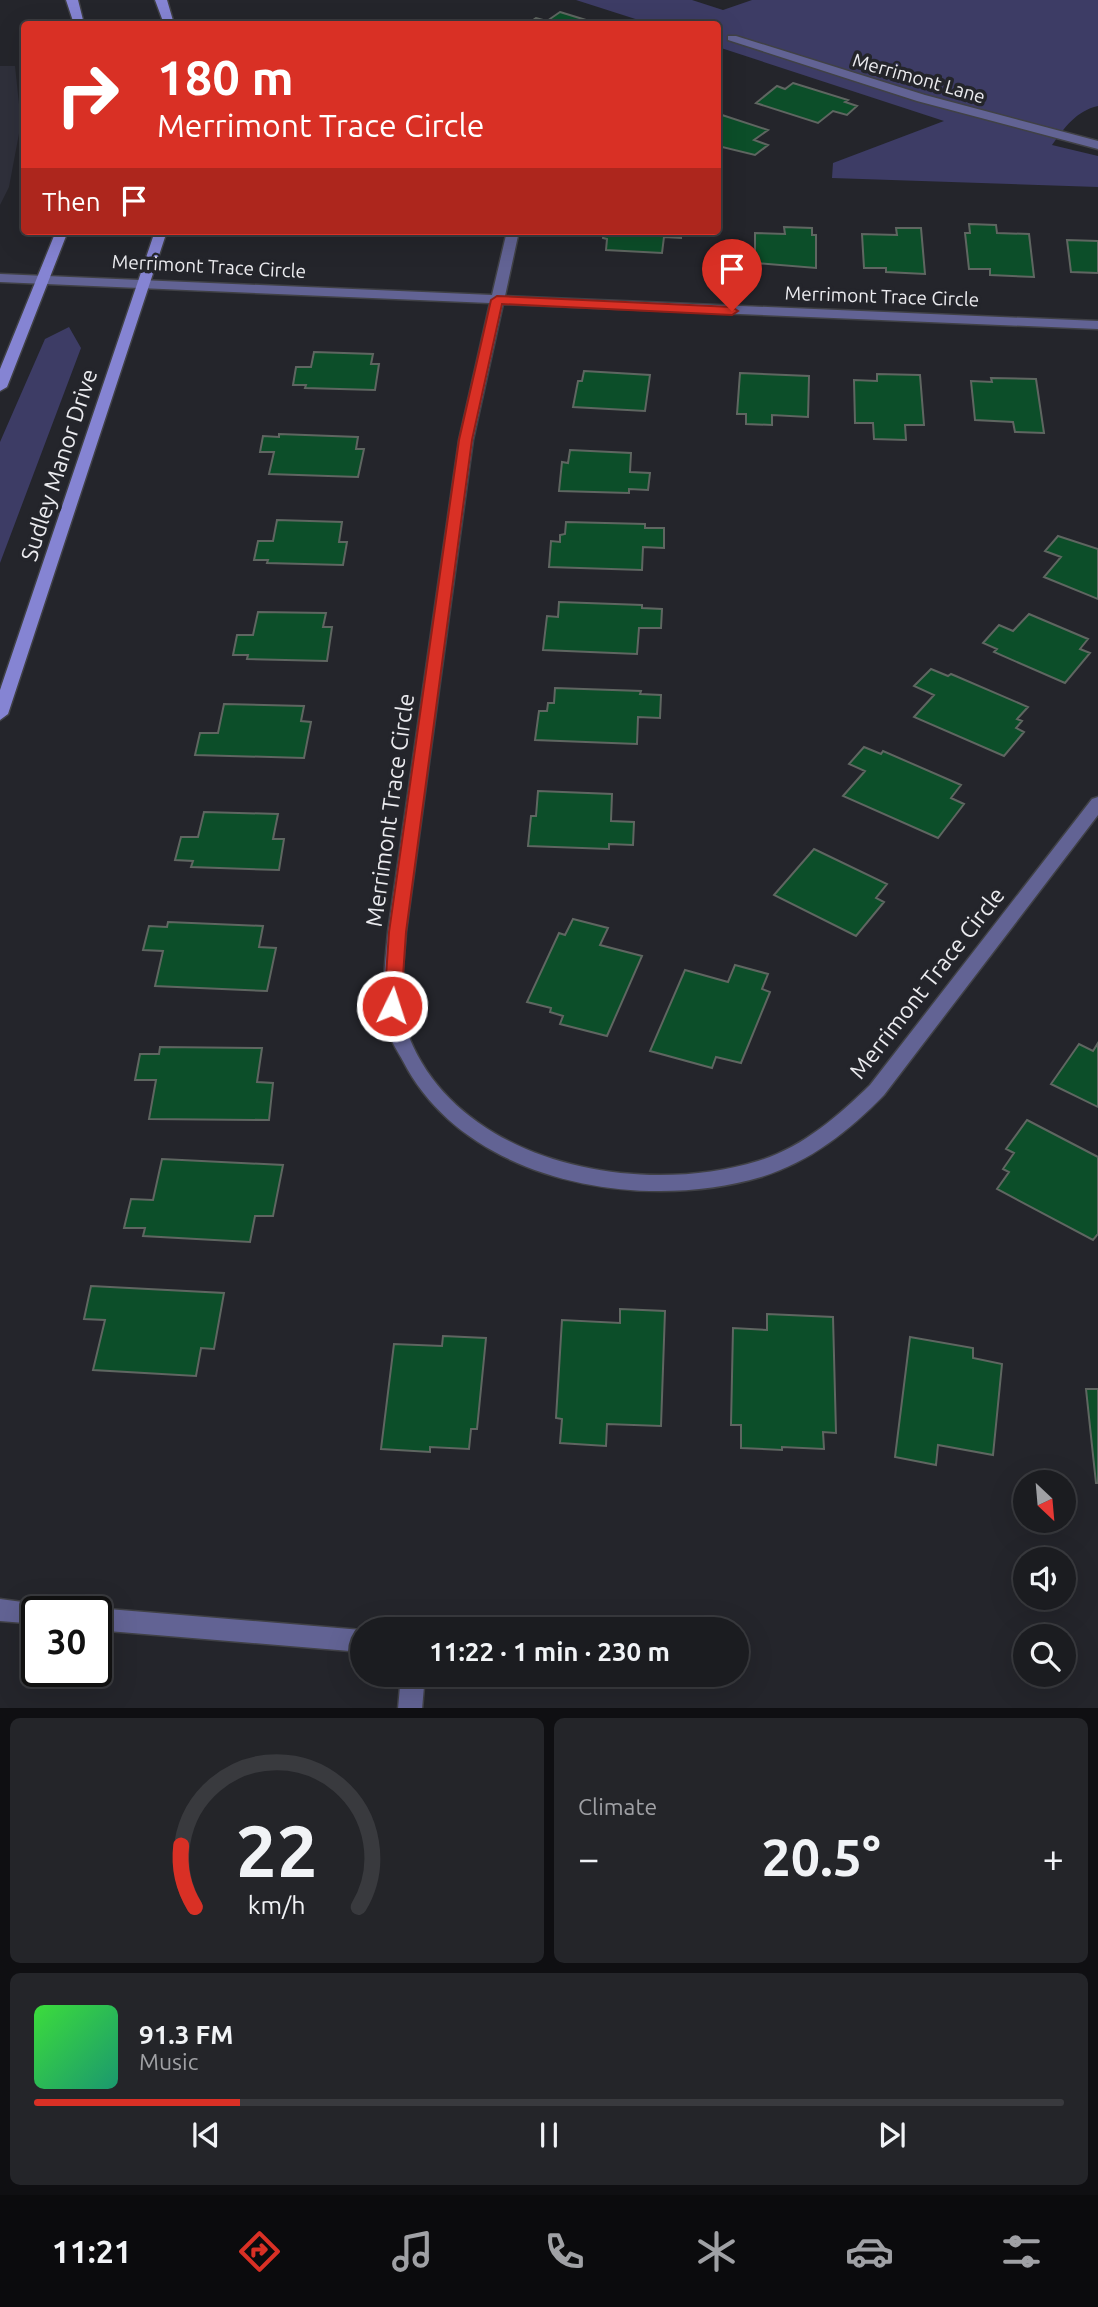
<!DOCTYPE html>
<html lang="en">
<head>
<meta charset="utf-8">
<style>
  body { margin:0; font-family:Ubuntu,sans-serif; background:#242529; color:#f1f3f6; height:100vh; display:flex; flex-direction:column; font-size:26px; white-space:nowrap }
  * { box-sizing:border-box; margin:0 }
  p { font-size:23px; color:#a0a1a5 }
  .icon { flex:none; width:38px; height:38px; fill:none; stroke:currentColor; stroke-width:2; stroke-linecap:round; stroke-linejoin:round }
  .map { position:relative; height:1708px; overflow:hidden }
  .panel { display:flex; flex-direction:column; gap:10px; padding:10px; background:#0f0f12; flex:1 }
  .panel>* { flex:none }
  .banner { position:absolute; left:21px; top:21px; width:700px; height:214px; border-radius:7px; box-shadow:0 7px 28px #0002,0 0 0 2px #393a3e; background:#d93025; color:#fff; overflow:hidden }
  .needle { width:46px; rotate:154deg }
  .tools { position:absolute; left:1013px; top:1470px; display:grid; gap:14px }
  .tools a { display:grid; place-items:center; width:63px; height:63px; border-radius:50%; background:#1b1c20; box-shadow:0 7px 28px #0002,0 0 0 2px #393a3e; font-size:35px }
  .speed { position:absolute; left:21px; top:1596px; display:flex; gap:14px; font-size:35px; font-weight:700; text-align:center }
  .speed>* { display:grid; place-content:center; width:91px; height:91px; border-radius:50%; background:#1b1c20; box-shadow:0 7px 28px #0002,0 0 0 2px #393a3e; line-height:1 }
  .speed .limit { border:4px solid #111; border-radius:10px; background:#fff; color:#111 }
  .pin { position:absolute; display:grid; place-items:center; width:60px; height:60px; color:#fff; margin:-72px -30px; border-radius:50% 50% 50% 0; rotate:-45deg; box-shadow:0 0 7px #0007 }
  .pin .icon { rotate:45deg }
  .me { position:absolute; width:77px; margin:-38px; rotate:4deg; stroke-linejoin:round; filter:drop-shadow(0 0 5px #0008) }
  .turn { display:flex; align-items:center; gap:24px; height:147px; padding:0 21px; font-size:32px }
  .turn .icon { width:91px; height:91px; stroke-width:2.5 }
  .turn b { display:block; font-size:49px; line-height:60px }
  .then { display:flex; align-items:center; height:66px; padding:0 21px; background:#0003; gap:14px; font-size:26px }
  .big { font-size:52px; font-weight:700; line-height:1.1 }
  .panel .card { flex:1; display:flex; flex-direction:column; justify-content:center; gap:10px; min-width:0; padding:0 24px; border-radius:10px; background:#242529 }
  .panel .dial { align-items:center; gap:0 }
  .dial svg { height:182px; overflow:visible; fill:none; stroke:#393a3e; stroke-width:7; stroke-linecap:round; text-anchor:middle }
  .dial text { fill:#f1f3f6; stroke:none }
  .song { display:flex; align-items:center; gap:21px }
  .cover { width:84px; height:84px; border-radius:10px; background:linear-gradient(135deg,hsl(120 70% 55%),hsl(160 70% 35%)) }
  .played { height:7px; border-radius:4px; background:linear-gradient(90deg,#d93025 20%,#393a3e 20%) }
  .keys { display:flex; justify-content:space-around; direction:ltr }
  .heat { display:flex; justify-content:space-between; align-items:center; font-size:38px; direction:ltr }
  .panel .tiles { flex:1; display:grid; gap:10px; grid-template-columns:1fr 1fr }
  .card:last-child { grid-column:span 2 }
  .trip { position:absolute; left:350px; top:1617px; width:399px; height:70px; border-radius:35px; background:#1b1c20; box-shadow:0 7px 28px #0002,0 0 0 2px #393a3e; font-weight:700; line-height:70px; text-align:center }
  .tabs { display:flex; height:112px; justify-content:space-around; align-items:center; background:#0b0b0d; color:#a0a1a5 }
  .tabs .icon { width:49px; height:49px }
  .tabs .active { color:#d93025 }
  .tabs b { font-size:32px; color:#f1f3f6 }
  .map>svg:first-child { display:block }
</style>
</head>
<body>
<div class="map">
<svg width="1098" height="1709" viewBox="0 0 1098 1709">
  <rect width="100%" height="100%" fill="#24252b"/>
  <path fill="#2f303b" d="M0,66H15L21,123L9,187L0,205Z"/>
  <path fill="#3d3c65" d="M576,0H692L723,10L752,0H1098V106C1076,111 1065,127 1052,145L1098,156V187L832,178L833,163L944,121L718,47V24H651Z
    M69,327L81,348L0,563V442L45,339Z"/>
  <path fill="#0c4e29" stroke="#5f6661" stroke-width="2" d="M560,12L599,24H527L536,18L547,21Z
    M793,83L848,100L845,102L857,106L847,115L833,111L818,123L756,103L777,86L785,89Z
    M722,115L768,130L754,140L768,145L755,155L718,146V119Z
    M969,224L996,225L997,233L1029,234L1034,277L990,275V269H969L965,233H970Z
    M784,227L812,228V235H816V268L755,263V233L785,234Z
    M896,228H921L925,274L886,272V268H864L862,234L897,235Z
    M604,231H681V238L664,237L662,253L606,250L607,239L603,238Z
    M1067,240L1098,241V273L1071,272Z
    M314,352L373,354L371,364H379L375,390L305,388L306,385H293L296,367H311Z
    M584,371L650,375L645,411L573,407L578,381H582Z
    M740,373L809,376L808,417L772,415V425L746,424V414H737Z
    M877,374L920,375L924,425H905L906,440L874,439L873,423H855L854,380L877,381Z
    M991,378L1036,379L1044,433L1015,432L1013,422L975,420L971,381L992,382Z
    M279,434L358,437L356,449H364L358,477L269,474L274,452H260L263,436L279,437Z
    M570,450L631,453L630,472L650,473L648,490L629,489V493L559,491L562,462L568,463Z
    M277,520L342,522L339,542H347L343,565L267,563L268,560H254L258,541H273Z
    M566,522L645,524V528H664V548L643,547L642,570L549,567L551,541L560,542V535L565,534Z
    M1058,536L1098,549V599L1044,577L1061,557L1045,551Z
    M559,602L642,605V608L662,609L661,628H639L637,654L543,650L547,616L558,617Z
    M258,612L326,613L323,627H332L327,661L247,659L248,655H233L237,635H253Z
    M1029,614L1088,639L1080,649L1090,653L1065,683L994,652L997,649L983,643L999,625L1013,631Z
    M931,669L948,676L951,674L1028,707L1017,719L1022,721L1016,728L1024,732L1004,756L914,717L934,695L914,686Z
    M555,688L641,691L640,694L661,695L660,718L638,717L637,744L535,740L539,711H547L548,703H554Z
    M224,704L304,706L301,721L311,722L304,758L195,755L200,733H218Z
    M864,747L881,754L883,751L961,785L951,798L964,804L938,838L843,796L865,771L849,764Z
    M538,791L612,794L611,821L634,822L633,845L609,844V849L528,846L531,816H536Z
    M204,812L278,814L273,839H284L279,870L191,867L193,861L175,860L181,837H198Z
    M814,849L887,884L876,898L884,902L856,936L774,895Z
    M573,919L608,928L600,945L642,956L607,1036L560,1024L563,1016L550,1012L551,1008L527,1002L559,933L565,935Z
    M168,922L263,926L259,947L276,948L267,991L155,986L163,951L143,950L149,926L167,927Z
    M735,965L768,974L762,989L770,992L741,1063L716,1057L712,1068L650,1051L685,970L728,982Z
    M1098,1043V1107L1051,1084L1079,1044L1093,1051Z
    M160,1047L262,1048L257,1082L273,1083L269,1120L149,1119L156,1080H135L140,1054H159Z
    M1027,1120L1098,1157V1234L1093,1240L997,1189L1009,1172L1003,1169L1014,1153L1006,1149Z
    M162,1159L283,1165L273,1216H255L250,1242L143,1236L145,1228H124L131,1199L153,1200Z
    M91,1286L224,1293L214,1349L201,1348L196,1376L93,1370L105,1320L84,1319Z
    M620,1309L665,1311L661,1426L607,1424L606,1446L560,1443L562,1419L556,1418L562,1320L620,1323Z
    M767,1314L833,1317L836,1433L823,1432L824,1449L782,1447V1450L741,1448V1425H731L733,1328L767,1330Z
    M443,1336L486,1338L477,1429H471L469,1449L430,1447V1452L381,1449L394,1344L442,1346Z
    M910,1337L973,1348V1358L1002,1364L993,1455L938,1445L936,1465L895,1457Z
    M1086,1389H1098V1483H1096Z"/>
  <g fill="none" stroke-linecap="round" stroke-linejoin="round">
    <g stroke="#404146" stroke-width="3">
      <path id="service" d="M728,36H736L925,95L1098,141V149L917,101L728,40Z
        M401,1675H425L422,1709H398Z"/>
    </g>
    <g stroke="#404146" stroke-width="3">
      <path id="minor" d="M507,231H519L505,296L1098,321V329L503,304L473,440L406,932C404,966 396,1005 409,1037C460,1164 639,1198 758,1161C802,1148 838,1116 870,1085L1092,799L1098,797V815L884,1095C849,1131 810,1162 761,1177C640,1213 465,1182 403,1061C398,1052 392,1043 389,1033C380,1000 385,965 388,932L459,440L490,303L0,282V274L492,295Z
        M0,1599L45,1605L48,1612H37V1624L0,1621Z
        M96,1608L362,1630V1652L96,1630V1612H88Z"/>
    </g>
    <g stroke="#404146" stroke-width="3">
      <path id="secondary" d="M66,0H78L84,24H74Z
        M155,0H167L174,24H164Z
        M56,231H68L7,387L0,391V369Z
        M155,231H167L8,714L0,720V690Z"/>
    </g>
    <use href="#service" fill="#626394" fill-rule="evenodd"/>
    <use href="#minor" fill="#626394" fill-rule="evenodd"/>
    <use href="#secondary" fill="#8584d3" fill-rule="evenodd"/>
  </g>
  <path fill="#d93025" stroke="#8d1f18" stroke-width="2" d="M497,296L732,307L738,311L732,315L502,304L472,440L406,932L401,1006L398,1011H386L384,1006L389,932L459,440L491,300Z"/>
  <g text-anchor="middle" stroke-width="7" stroke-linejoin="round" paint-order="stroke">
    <g font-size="19" fill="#ebebef" stroke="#24252b">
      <text transform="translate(919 78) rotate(16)" y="7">Merrimont Lane</text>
      <text transform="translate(209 266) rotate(3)" y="7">Merrimont Trace Circle</text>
      <text transform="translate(882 296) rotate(2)" y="7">Merrimont Trace Circle</text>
    </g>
    <g font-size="23" fill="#ebebef" stroke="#24252b">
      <text transform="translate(59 465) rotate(-72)" y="8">Sudley Manor Drive</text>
      <text transform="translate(390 810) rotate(-82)" y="8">Merrimont Trace Circle</text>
      <text transform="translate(927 983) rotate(-52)" y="8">Merrimont Trace Circle</text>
    </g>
  </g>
</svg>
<div class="tools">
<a><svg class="needle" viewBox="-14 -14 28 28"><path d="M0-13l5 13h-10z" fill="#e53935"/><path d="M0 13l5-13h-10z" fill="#a0a1a5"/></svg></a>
<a><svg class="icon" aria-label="sound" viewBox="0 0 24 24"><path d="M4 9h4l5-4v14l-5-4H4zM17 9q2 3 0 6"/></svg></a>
<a><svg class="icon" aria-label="search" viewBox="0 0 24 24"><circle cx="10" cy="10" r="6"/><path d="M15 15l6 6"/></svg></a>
</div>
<div class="speed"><div class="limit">30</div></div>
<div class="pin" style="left:732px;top:311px;background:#d93025"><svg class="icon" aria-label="arrive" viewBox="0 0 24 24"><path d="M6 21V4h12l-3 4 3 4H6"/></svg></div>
<svg class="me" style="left:392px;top:1006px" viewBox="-20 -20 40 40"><circle r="17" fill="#d93025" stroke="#fff" stroke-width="3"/><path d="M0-11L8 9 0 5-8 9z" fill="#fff"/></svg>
<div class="trip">11:22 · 1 min · 230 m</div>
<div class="banner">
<div class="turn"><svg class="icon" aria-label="right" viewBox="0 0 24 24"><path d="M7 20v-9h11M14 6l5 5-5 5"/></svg><div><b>180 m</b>Merrimont Trace Circle</div></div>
<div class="then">Then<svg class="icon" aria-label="arrive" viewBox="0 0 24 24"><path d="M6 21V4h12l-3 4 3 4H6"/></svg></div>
</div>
</div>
<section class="panel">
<div class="tiles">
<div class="card dial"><svg viewBox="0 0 100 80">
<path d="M14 69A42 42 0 1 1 86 69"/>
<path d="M14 69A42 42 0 0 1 8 42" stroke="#d93025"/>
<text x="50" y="56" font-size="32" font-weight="700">22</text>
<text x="50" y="72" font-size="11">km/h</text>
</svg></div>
<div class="card"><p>Climate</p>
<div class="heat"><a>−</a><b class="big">20.5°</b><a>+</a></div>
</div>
<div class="card">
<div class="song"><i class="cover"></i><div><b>91.3 FM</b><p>Music</p></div></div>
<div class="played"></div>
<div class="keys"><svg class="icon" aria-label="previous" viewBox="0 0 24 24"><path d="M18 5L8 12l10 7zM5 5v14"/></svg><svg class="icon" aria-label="pause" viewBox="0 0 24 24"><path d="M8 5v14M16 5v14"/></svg><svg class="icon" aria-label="next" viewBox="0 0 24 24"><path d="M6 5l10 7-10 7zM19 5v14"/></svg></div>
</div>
</div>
</section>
<nav class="tabs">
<b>11:21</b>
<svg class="icon active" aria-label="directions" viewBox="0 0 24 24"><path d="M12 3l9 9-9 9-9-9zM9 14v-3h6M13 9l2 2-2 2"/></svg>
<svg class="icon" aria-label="music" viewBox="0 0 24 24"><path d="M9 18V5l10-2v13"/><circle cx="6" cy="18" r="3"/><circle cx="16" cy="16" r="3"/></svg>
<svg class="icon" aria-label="phone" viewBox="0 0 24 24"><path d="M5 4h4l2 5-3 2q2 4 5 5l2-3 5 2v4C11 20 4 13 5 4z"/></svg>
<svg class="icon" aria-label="climate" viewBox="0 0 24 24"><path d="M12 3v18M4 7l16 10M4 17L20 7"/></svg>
<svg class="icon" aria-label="car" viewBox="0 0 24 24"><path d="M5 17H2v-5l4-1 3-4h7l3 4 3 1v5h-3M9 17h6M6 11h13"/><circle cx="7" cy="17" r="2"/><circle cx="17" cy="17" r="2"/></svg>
<svg class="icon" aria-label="filters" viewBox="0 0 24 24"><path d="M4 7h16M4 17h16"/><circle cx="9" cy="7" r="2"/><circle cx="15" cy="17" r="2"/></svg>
</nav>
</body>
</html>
